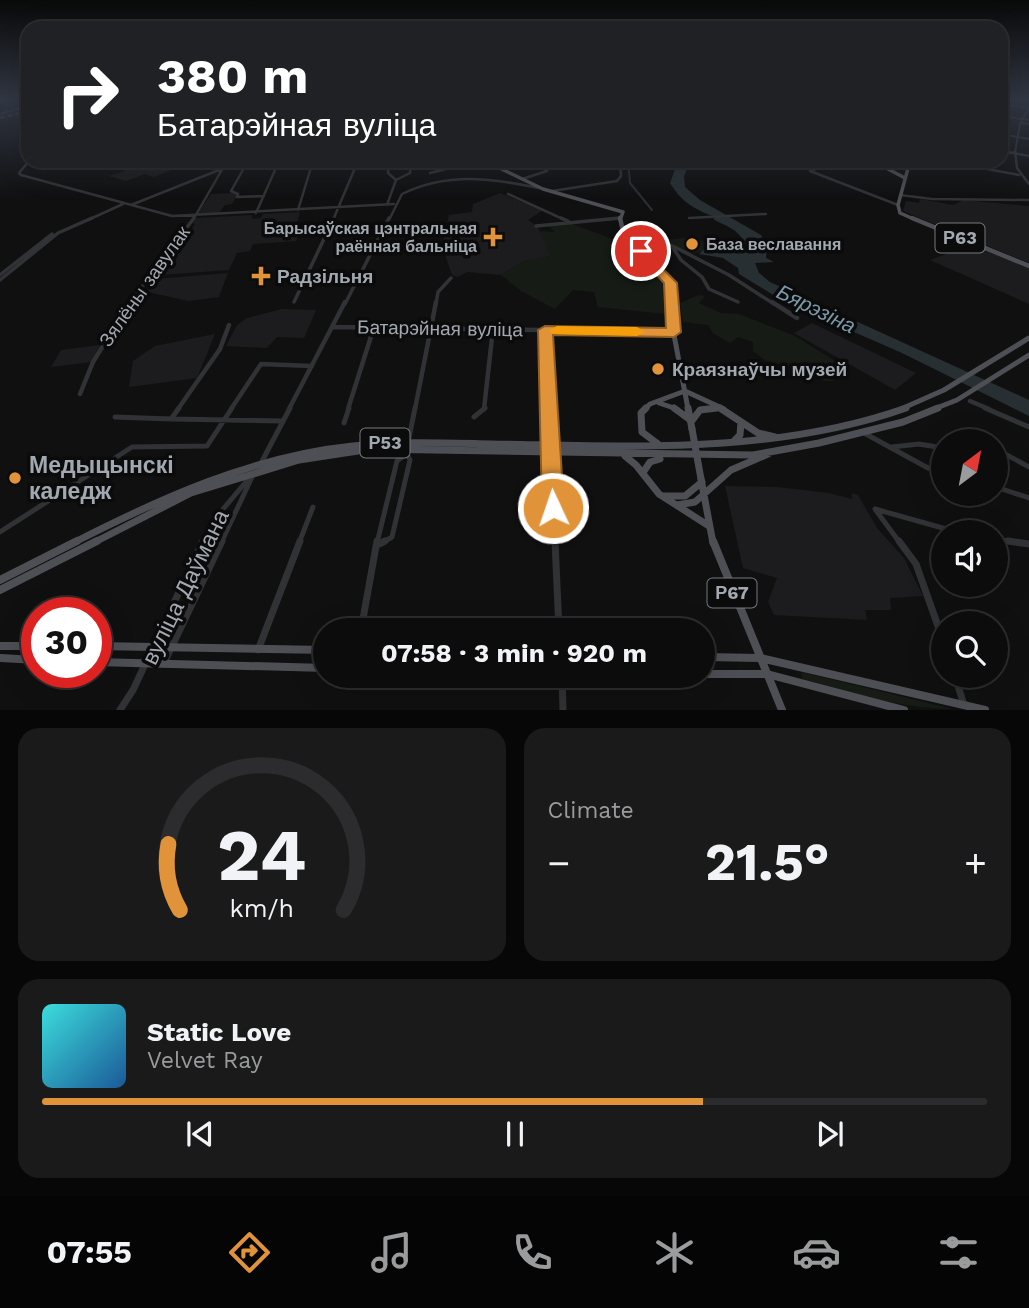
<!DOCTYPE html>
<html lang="en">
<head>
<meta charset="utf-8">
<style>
  body { margin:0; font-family:"Work Sans",sans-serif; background:#1a1a1b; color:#f1f3f6; height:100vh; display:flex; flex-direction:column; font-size:26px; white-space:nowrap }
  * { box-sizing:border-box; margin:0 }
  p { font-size:23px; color:#9a9b9d }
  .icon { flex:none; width:38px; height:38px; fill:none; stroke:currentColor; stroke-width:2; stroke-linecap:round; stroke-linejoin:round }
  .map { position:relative; height:710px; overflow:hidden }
  .details { display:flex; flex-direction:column; gap:18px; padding:18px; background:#070707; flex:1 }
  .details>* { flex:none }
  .hud { position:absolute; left:21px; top:21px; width:987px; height:147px; border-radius:21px; box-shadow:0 7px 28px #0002,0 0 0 2px #2c2c2e; background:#202124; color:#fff; overflow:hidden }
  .needle { width:46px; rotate:32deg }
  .buttons { position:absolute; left:931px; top:429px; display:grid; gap:14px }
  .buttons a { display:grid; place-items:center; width:77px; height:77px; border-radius:50%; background:#0c0c0d; box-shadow:0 7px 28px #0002,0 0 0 2px #2c2c2e; font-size:35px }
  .speed { position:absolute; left:21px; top:597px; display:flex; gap:14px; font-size:35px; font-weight:700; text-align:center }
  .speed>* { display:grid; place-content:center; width:91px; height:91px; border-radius:50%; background:#0c0c0d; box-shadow:0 7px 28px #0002,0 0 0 2px #2c2c2e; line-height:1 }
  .speed .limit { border:10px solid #d22; background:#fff; color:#111 }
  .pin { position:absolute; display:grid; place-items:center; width:60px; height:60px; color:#fff; margin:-30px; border:4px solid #fff; border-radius:50%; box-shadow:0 2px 7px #0007 }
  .me { position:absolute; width:77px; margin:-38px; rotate:357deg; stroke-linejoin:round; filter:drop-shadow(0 0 5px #0008) }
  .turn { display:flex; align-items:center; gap:24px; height:147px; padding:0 21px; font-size:32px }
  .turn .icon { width:91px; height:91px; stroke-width:2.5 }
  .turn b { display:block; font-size:49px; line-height:60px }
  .big { font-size:52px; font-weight:700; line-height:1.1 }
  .details .card { flex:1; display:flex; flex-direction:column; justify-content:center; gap:10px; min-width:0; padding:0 24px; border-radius:21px; background:#1a1a1b }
  .details .dial { align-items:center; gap:0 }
  .dial svg { height:182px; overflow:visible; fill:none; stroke:#2c2c2e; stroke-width:7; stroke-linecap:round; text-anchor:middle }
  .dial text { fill:#f1f3f6; stroke:none }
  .song { display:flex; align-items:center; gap:21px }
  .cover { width:84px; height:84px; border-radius:10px; background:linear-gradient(135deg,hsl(180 70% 55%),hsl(210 70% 35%)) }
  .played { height:7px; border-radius:4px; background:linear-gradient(90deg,#e09339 70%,#2c2c2e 70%) }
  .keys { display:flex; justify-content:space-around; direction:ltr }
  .heat { display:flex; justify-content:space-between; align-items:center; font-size:38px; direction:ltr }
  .details .tiles { flex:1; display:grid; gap:18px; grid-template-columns:1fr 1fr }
  .card:last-child { grid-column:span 2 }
  .trip { position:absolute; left:313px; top:618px; width:402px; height:70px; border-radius:35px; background:#0c0c0d; box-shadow:0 7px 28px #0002,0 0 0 2px #2c2c2e; font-weight:700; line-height:70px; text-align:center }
  .menu { display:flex; height:112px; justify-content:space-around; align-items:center; background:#050505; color:#9a9b9d }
  .menu .icon { width:49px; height:49px }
  .menu .on { color:#e09339 }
  .menu b { font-size:32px; color:#f1f3f6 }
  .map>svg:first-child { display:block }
</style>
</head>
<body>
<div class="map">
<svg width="1029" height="710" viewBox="0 0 1029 710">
  <rect width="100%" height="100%" fill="#101011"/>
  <path fill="#1c1c1e" d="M135,161H174L186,164L154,177L145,174L126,181L109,176L125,171L116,168Z
    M500,193L543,210L528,220L538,227L551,256L524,261L501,275L467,272L458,277L452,275L442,246L449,215L472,212L473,204Z
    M211,194L232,193L238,194L232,204L225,205L219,213L197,215Z
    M920,199L954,205L963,200L1029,206V263L903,211L906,201L919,203Z
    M300,212L296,228L299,236L296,241L253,244L250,251L237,253L229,270L159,275L195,224L193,223L196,218L252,215V219L261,218L263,214Z
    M971,245L1029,268V304L930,260Z
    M228,273L219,297L189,301L147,292L155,279Z
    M282,309L316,310L304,338L277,337L267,348L226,346L237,325L247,318Z
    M812,323L916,373L895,390L794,333Z
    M215,334L197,378L129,387L133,361L155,346Z
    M100,345L91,362L51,367L61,350Z
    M725,486L777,487L829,493L852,499V493L858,495L877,528L904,558L923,596L890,598L891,610H865L867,620L774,615L768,602L777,578L743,568Z"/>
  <path fill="#161b16" d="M570,223L631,246L664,279L666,314L598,307L594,292L573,290L555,309L521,291L501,275L524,261L550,256L539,231L555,232L549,226Z
    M691,237L695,241L711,240L715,249L689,254L666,240Z
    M698,295L705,296L699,303L721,313L739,314L795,336L843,366L833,381H825L796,368L766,361L753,351V342L738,337L730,343L713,333L708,325L683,322L680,303Z
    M801,672L953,709C902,709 852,692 802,679Z"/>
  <path fill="#272f33" d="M678,161H697L688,167L684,176L685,187L700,200L761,235L767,246L766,258L774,262L755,263L759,273L770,282L1029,400V416L902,353L783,301L739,274L738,268L723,258L699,254L704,249C717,250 737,245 743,247L744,241C735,227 725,226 713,219L716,217C695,211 680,200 670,183Z"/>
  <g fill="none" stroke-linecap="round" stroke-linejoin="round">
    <path stroke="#272f33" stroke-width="2" d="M628,161L630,183L652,210"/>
    <path stroke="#313235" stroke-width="2" d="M1001,104L1028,108
      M0,114L28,106
      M1001,116L1029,120
      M1020,123L1029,124
      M1001,134L1029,139
      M1001,151L1013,153
      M1015,153L1020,124L1029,107"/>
    <path stroke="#313235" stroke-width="2.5" d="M1003,151L1029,156
      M1015,151L1017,168L1029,184
      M29,161L19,173L21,175L172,216L394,204
      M206,161L221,167
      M248,161L231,191L238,194L237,197L264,196
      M526,161L542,166
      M811,161L824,166L810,171L898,205
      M944,161L1019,175
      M543,166L559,161
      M412,167L437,161
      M430,173L462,165
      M522,179L547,171L542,166
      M396,180L410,173L411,161
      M552,191L617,181L621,176L620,161
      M508,194L565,220
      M900,195L932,199L1029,200
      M131,205L224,168
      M387,205L396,180L388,173L389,161
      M298,210L313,161
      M256,213L279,161
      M689,218L766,214
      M88,220L123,204
      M193,220L227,161
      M333,220L358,161
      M389,220L402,194C447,172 491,178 539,188
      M602,220L620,218"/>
    <path stroke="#313235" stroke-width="3.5" d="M561,218L568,221
      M536,226L620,218
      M627,237H655L729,275L774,304
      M673,248L681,260L702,277L709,289L738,302
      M0,275L52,234
      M0,280L58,233L92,218
      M294,302L334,218
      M129,304L194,218
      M345,304L389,218
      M436,304L438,292L451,278"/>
    <path stroke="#313235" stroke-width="4.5" d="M772,302L797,318
      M332,327L674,332
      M545,330L549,409
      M80,394L93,362L130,302
      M970,401L989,409
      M178,409L220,349L229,325
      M231,409L261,364L312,366
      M289,409L345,302
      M348,409L374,327
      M415,409L436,302
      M484,409L493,329"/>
    <path stroke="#313235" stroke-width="5" d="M549,408L555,543
      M985,408L1029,427
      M115,417L171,419L179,408
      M474,417L485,408
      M171,419L282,421
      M344,423L349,408
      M864,433L928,468L943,472
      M970,441L974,437L981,441
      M408,443L415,408
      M892,447L919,444L943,448
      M996,449L1029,467
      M260,465L290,408
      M996,487L1029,498
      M875,509L900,543
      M875,509L957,532
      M0,532L132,447L207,446L232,408
      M996,539L1020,543
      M202,543L219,514L250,477
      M221,543L253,475
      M299,543L313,507
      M377,543L397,461L407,453
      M382,543L392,537L410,460L407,454"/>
    <path stroke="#313235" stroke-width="7" d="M555,541L559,630
      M899,541L916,564L943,640
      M1008,541L1029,544
      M377,545L385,541
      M361,630L377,541
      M258,650L300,541
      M164,663L222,541
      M562,676L563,710
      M955,676L964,705
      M120,710L133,690L203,541"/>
    <path stroke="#4d4f54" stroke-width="3.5" d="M485,161L543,189L623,212L620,220
      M873,161L905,178
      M910,161L898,205L900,213L916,220"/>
    <path stroke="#4d4f54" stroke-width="4.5" d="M620,218L623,231L671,283V304
      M912,218L1029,266"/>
    <path stroke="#4d4f54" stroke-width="5" d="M671,302V319L688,409
      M685,391L724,409
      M659,403L677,409
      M645,409L650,404L685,391
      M705,409L717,408
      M901,409L944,390L1029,338
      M934,409L957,400L1029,355"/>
    <path stroke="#4d4f54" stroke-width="7" d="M646,408L641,413L642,432L658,444
      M674,408L689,419
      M688,408L692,429
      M720,408L758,433L775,437
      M691,422L700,410L717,408
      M734,441L740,435L741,422
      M625,456L636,465L659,494L709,526
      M644,471L650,462L660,459
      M701,479L713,543
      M665,496H685L702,482
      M677,505L695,502L731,470L768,454
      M73,543C161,498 254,456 353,446C399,441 445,443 491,444C629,446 773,455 906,408
      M93,543L191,493L299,460L371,449L753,455L819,443L903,422L938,408"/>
    <path stroke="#4d4f54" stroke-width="8" d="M713,541L782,710
      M0,580L77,541
      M0,590L97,541
      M0,646H37
      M96,646L326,650
      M704,657L760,658L985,710
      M0,658L37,660
      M96,662L326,668
      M704,674H767L904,710"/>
    <path stroke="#44464a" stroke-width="2" stroke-dasharray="4.5 3.5" stroke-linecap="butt" d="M0,118L28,111"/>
    <path stroke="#4d4f54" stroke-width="7" d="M692,429L701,479"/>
  </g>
  <linearGradient id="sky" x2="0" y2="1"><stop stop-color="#090909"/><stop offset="0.5" stop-color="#313743"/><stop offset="1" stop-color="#313743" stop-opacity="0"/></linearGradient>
  <rect width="1029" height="199" fill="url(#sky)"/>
  <path fill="#e09339" stroke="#926025" stroke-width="2" d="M641,247L677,283L681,332L674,337L553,335L564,508L561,514L553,517L545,514L542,508L538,330L545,326L666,328L664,283L635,251Z"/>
  <path fill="#f59e0b" d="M557,326L637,327L645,332L637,336L552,334L550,330Z"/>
  <g fill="#e09339" stroke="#0b0b0c" stroke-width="2.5">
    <path d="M489.5 226.5h7v7h7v7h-7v7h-7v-7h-7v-7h7z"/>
    <circle cx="692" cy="244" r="7"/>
    <path d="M257.5 265.5h7v7h7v7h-7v7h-7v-7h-7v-7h7z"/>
    <circle cx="658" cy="369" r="7"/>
    <circle cx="15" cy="478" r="7"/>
  </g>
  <g text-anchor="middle" stroke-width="7" stroke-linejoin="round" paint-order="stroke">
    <g font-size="16" font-weight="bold" fill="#a2a8b0" stroke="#0b0b0c" text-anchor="end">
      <text x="477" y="234">Барысаўская цэнтральная<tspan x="477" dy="18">раённая бальніца</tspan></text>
      <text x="706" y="250" text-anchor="start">База веславання</text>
    </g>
    <g fill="#0b0b0c" stroke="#75797f" stroke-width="2">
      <rect x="935.5" y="223.5" width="49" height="29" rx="5"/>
      <rect x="360.5" y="428.5" width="49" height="29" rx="5"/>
      <rect x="707.5" y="578.5" width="49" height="29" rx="5"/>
    </g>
    <g font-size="18" font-weight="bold" fill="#a2a8b0">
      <text x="960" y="244">Р63</text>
      <text x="385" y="449">Р53</text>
      <text x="732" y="599">Р67</text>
    </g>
    <g font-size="19" font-weight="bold" fill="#a2a8b0" stroke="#0b0b0c" text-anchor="start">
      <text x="277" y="283">Радзільня</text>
      <text x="672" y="376">Краязнаўчы музей</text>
    </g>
    <g font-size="19" fill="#a2a8b0" stroke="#0b0b0c">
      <text transform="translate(144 286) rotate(-55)" y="7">Зялёны завулак</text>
      <text transform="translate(440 328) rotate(1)" y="7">Батарэйная вуліца</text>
    </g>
    <g font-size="21" font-style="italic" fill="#7b99a9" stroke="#0b0b0c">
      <text transform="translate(816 309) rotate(26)" y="7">Бярэзіна</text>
    </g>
    <g font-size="23" font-weight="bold" fill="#a2a8b0" stroke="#0b0b0c" text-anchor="start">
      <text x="29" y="473">Медыцынскі<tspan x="29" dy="26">каледж</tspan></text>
    </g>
    <g font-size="23" fill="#a2a8b0" stroke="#0b0b0c">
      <text transform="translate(185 587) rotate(-64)" y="8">вуліца Даўмана</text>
    </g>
  </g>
</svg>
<div class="buttons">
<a><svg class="needle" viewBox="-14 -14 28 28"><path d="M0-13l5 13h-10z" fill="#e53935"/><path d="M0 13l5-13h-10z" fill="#9a9b9d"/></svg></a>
<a><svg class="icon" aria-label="sound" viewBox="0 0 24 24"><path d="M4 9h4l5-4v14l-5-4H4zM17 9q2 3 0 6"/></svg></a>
<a><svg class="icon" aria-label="search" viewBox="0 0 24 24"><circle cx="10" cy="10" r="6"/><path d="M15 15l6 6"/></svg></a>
</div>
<div class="speed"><div class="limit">30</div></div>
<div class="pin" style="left:641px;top:251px;background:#d93025"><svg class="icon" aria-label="arrive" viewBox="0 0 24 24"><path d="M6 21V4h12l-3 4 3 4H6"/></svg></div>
<svg class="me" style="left:553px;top:508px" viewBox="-20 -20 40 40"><circle r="17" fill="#e09339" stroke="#fff" stroke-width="3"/><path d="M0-11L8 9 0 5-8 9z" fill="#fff"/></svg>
<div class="trip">07:58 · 3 min · 920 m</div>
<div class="hud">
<div class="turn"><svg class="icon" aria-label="right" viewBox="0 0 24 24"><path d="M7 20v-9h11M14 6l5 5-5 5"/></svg><div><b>380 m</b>Батарэйная вуліца</div></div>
</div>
</div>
<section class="details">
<div class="tiles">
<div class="card dial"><svg viewBox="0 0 100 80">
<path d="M14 69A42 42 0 1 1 86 69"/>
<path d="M14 69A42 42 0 0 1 9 40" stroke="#e09339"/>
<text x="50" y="56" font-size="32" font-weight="700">24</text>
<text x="50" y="72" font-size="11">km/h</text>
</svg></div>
<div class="card"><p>Climate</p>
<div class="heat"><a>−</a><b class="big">21.5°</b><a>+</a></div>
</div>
<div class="card">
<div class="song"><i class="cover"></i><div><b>Static Love</b><p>Velvet Ray</p></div></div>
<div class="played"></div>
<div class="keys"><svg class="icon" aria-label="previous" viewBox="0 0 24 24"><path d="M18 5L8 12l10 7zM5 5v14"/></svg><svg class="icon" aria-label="pause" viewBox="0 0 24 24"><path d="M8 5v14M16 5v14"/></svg><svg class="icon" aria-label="next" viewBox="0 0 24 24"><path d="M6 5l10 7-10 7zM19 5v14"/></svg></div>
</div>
</div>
</section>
<nav class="menu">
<b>07:55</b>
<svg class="icon on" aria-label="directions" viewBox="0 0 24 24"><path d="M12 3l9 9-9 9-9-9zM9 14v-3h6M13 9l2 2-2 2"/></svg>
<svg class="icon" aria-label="music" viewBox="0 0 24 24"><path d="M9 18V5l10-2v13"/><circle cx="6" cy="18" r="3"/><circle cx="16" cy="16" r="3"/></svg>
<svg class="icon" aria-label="phone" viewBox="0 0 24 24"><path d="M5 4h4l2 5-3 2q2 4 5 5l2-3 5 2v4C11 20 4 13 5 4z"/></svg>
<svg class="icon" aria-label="climate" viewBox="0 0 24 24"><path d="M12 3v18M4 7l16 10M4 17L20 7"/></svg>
<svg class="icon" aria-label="car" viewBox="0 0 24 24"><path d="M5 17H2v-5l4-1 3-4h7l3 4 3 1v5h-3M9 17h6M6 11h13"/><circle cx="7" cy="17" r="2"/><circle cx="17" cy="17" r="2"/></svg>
<svg class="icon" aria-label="filters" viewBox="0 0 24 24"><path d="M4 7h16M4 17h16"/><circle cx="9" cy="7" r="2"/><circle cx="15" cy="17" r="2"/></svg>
</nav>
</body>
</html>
